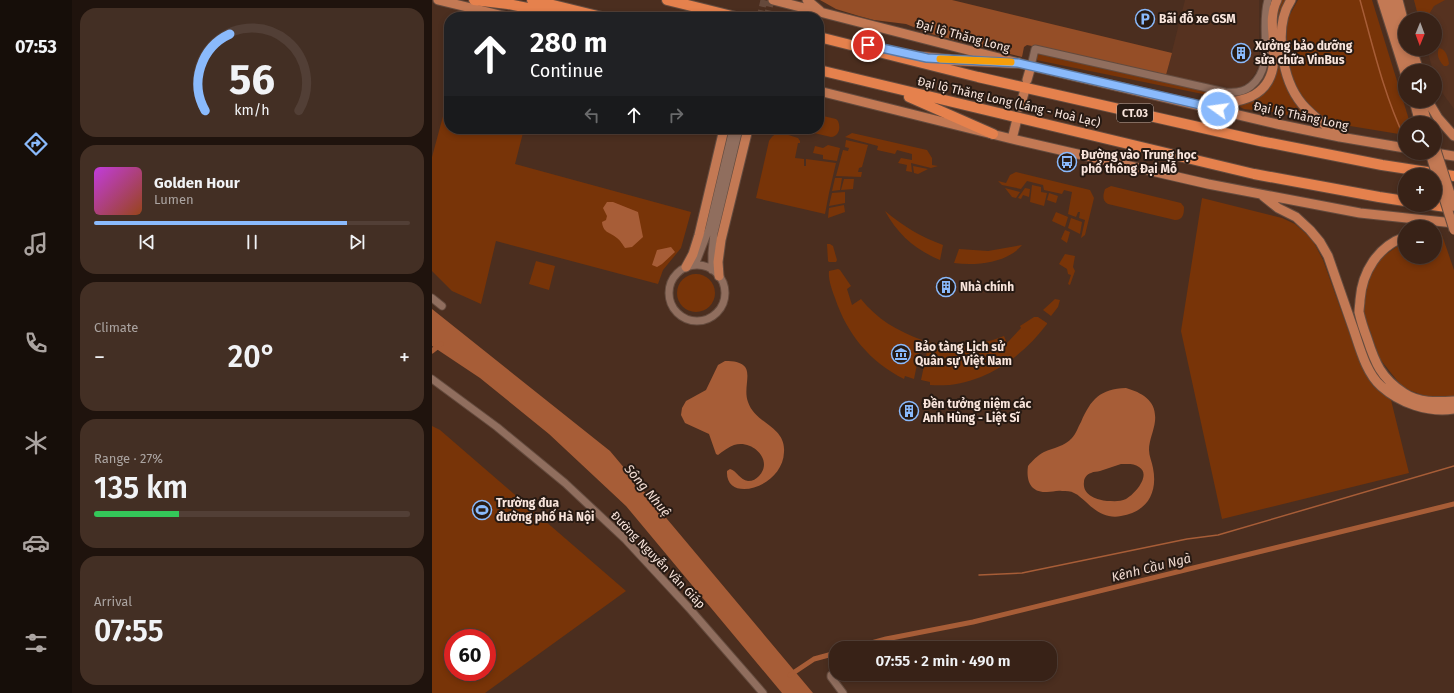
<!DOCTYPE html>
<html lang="en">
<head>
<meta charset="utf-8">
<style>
  body { margin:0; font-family:"Fira Sans",sans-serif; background:#432f24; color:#f1f3f6; height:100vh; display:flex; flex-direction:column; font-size:15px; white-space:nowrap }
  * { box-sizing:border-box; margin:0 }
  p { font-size:13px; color:#aba4a1 }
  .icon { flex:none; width:22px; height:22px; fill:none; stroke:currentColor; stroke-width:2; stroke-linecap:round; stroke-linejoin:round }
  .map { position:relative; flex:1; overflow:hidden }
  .details { display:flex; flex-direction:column; gap:8px; padding:8px; background:#1f130d; width:360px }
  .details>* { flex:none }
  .top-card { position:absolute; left:12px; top:12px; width:380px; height:122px; border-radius:16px; box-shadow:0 2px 6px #0003,0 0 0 1px #523f36; background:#202124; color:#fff; overflow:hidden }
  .needle { width:26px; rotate:181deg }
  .fabs { position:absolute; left:966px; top:12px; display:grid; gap:8px }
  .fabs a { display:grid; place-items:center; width:44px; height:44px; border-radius:50%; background:#382217; box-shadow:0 2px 6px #0003,0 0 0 1px #523f36; font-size:20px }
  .speed { position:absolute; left:12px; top:629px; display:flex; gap:8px; font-size:20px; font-weight:700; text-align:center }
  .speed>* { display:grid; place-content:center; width:52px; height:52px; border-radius:50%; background:#382217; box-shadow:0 2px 6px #0003,0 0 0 1px #523f36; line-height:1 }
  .speed .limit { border:6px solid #d22; background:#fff; color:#111 }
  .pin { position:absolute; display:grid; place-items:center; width:34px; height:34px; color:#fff; margin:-17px; border:2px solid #fff; border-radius:50%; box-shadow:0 1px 4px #0007 }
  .me { position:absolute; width:44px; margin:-22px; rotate:284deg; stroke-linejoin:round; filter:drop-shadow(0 0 3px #0008) }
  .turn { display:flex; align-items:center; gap:14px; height:84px; padding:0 20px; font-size:18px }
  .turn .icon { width:52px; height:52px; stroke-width:2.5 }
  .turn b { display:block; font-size:28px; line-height:34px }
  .lanes { display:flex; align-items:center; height:38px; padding:0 20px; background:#0003; justify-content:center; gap:20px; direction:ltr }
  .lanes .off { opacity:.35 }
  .big { font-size:30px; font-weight:600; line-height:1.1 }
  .details .tile { flex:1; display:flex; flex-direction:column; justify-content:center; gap:6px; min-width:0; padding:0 14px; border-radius:16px; background:#432f24 }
  .details .dial { align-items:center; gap:0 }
  .dial svg { height:104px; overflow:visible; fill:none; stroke:#523f36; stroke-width:7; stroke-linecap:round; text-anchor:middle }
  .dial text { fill:#f1f3f6; stroke:none }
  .song { display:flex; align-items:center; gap:12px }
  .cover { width:48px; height:48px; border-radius:6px; background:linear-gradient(135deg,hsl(290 70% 55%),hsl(20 70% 35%)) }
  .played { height:4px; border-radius:2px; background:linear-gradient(90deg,#8abafc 80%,#523f36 80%) }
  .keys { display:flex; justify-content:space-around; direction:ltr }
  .heat { display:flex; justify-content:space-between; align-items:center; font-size:22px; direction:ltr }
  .charge { height:6px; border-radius:3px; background:linear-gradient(90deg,#34c759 27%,#523f36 0) }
  .trip { position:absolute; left:397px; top:641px; width:228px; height:40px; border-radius:16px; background:#382217; box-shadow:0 2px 6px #0003,0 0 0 1px #523f36; font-weight:600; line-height:40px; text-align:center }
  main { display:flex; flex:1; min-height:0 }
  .menu { display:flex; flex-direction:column; width:72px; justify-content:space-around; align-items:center; background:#160e09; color:#aba4a1 }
  .menu .icon { width:28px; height:28px }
  .menu .on { color:#8abafc }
  .menu b { font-size:18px; color:#f1f3f6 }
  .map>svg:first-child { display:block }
</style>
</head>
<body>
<main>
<nav class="menu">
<b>07:53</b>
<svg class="icon on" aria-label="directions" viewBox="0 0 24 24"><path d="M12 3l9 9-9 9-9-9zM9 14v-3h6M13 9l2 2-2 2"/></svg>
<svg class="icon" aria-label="music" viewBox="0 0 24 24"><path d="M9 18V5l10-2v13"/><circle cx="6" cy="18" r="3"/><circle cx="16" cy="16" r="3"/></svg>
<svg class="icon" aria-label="phone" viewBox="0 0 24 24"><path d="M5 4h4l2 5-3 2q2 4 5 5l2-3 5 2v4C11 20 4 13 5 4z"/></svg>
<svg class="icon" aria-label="climate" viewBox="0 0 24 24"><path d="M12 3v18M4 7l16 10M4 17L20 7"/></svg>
<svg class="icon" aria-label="car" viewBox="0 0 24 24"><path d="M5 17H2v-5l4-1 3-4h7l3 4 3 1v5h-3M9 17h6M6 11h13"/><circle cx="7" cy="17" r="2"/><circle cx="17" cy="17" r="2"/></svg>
<svg class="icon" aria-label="filters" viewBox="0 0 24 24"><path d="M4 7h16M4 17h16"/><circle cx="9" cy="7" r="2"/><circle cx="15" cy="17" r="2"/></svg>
</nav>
<section class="details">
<div class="tile dial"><svg viewBox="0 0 100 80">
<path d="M14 69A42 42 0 1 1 86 69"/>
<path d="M14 69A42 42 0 0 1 33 10" stroke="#8abafc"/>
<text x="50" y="56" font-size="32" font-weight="700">56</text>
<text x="50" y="72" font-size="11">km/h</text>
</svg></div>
<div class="tile">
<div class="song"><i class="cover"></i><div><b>Golden Hour</b><p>Lumen</p></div></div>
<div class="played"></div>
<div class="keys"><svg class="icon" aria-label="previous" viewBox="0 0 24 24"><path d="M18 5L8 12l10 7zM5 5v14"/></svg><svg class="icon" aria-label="pause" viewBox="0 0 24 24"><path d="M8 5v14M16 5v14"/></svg><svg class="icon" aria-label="next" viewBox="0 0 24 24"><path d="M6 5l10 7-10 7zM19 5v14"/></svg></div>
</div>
<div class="tile"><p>Climate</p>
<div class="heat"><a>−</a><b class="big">20°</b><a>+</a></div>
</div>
<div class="tile"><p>Range · 27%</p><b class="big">135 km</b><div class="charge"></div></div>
<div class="tile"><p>Arrival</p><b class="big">07:55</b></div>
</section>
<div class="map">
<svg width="1022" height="693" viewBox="0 0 1022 693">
  <rect width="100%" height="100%" fill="#4b2e1f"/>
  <path fill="#563220" d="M753,0H827V65L824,72L817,82L807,88L796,89L734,75Z
    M982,0H1022V109L1009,91L1003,77V71H1001L995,49H1003V19H987Z"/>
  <path fill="#783408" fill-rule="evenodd" d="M838,0H841L838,70L825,91L800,100L604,60L606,54H607L795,96C804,97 811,95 819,91C844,78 835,45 835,22C835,15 837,7 838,0Z
    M849,0H854L847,18L848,60L885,124V125L849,113L812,109L808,107V105C819,102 826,98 834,90L844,14Z
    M866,0H940L978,123H973V135L912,125L888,117L864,90L855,59V20Z
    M982,0H1013L1002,6L994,19H987Z
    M1007,48C1014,49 1016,57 1017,64L1015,66H1012C1007,61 1004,55 1007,48Z
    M17,94V129H92L83,164L259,212L249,248L231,270L226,284L64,241L49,304L20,291L0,271V157Z
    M387,115L404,119L406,121C409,128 407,136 399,137L365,129H387Z
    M350,133L366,138L368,141V143H366L363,158L372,159V166H374V159L404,163L397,193L393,214L324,198L337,141C340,136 343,133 350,133Z
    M420,133L495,150L500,158V165L506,166L499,168L479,163L480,172L474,171L475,165L466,163L469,158L480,160V154L465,150L463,154L445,150L446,146L413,137Z
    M414,140L436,145L430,167L427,168L426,172H430L429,177L404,176L411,150L416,151L417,148L413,147Z
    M396,145L408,148L405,161L391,159V155L381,153L383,146L391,148Z
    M481,166L496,169L486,174L482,173Z
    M584,172L658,190L662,198L653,235L649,238L653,220L647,218L648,212H646L644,217L636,214L640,192L632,190L630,194L612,190L611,185L595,181L589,189L570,185L566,181L574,183L578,175Z
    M403,178H410L408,190L400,191Z
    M412,179H422L421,189L409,190Z
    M600,185L609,187V192L615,193L612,206L598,202Z
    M679,186L749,203L752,207C752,214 751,220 743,220L676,204C670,201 671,195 673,189Z
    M573,188L588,192L584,198L580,197Z
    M593,188L598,189L597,197L591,195L589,199L586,198Z
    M413,192V203L397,206L400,193Z
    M617,193L626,196L624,203L615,200Z
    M770,198L850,218L863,224L880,239L891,260L927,360L941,386L959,400L977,473L790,519L749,331Z
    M412,205L413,212L396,218L397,208Z
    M453,211C471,226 489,237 511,245L508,260C484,250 466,235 453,211Z
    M624,212L636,217L633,227L620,221Z
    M639,218L650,222L648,234L636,228Z
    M633,230L638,232L635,243L629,239Z
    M1003,232L1010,235L1022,270V397L999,398L971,388L948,359L931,311L932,290L946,260L973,241V257H1003Z
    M395,244H398L401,246L405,260L404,262H397L396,261Z
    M590,245C575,263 545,266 522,263L527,249L556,251Z
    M633,254L643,256L641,267L643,271L638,285L636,284L639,275L636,274L635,269L627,264Z
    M104,261L123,266L117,290L97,284Z
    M406,269L408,270L419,286L415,289L420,305L429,299C445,319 465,331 490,340L482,379L473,376L472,379C438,362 415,334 403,298C400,290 396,279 397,271Z
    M245 293a19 19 0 1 1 38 0a19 19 0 1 1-38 0Z
    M623,299L628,300L626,307L619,316L611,310Z
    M602,317H606L615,323V324C588,360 545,389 498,385V382L489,380L497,342C523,346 548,346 572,336L575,343L589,328L588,326Z
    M0,426L8,430L194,591L53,693H0ZM21,638H55V672H21Z"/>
  <path fill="#954e27" d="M388,0H520L740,53L734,75L600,46L595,45L592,47L590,57L499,34L474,24L442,20L427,16L404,9Z"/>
  <path fill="#a75d37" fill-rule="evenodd" d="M175,202H181L206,212L211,237L200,247L193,248C191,245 188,240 185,238C178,232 171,233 170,222L174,220L175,216L171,208Z
    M239,247L243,252L230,264L225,267L220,265L225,250Z
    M0,309L178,451L381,693H350L194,506L117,434L48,378L0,346Z
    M293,361C329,361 309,383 316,402C323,424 354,426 352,452C351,488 293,504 295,471L298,469C305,471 308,480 316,481C321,481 324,479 327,476C342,460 320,439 302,445C297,447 291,451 286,455L284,454L277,434L253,423L249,415L250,408L254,401L274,390L286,365Z
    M694,388C711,393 725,401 723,421C722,431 717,440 717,450C717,456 720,462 721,468C726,493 715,512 689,516C675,519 663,511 654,502C650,499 647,495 642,493C639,491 634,491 630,491C625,490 620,492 615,492C598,493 594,480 596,466C600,461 606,455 612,452C621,448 633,446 640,438C644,434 646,427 649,422C659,399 668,389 694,388ZM689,464C695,464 702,463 707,467C720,475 702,495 694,499C688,502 681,501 675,501C665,500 650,495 652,482C652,478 655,474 659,473C662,471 665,472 668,471C675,469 682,466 689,464Z"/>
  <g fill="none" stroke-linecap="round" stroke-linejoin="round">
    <path stroke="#a75d37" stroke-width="1.5" d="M928,0C941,47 952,95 973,139
      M547,575L590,573L755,539L786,535L1022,466"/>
    <path stroke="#a75d37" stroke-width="5" d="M0,351L9,344
      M421,648L454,639L541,622L1022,504
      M358,675L382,659L404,653"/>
    <path stroke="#65493b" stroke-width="7" stroke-dasharray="7 3.5" stroke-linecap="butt" d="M328,17L332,0
      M335,17L339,0"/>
    <g stroke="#644b3e" stroke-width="9">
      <path id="minor" d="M599,66L603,49L793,92C802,93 812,92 819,86C844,66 827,28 836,0
        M263,265L277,229L301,129
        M237 293a28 28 0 1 1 56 0a28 28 0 1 1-56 0Z
        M280,270V253L282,233L307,129
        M0,298L10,306
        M0,379L65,427L133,483L194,540L257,608L331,693
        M404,671L399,675V677L411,693"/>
    </g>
    <g stroke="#644b3e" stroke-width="11">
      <path id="major" d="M6,0L76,17
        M341,0L586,63L845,124L908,137L973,148
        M375,0L388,11
        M859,0C841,27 850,80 870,104C881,117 895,126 907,137
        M950,0L973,73
        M957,0L979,71
        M966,0L973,27
        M980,49L987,71
        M595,80L599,66
        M387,91L580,139L776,184L928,213L1022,223
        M982,101L988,123
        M989,101L995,123
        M996,101L1006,118L1022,136
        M778,105C805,102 835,100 841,67C842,57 841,46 841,36C840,24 839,12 845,0
        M588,107L592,93
        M580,139L585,119
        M1003,153L1022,156
        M831,196L846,208L864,217L878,230L888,242L896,256C904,279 912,302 920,325C927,344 933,372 949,386C968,403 996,413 1022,409
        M973,237C946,246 930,272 928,300C928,304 927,308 927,312C929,321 932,330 935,338C943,363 949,378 972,393C987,403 1005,402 1022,401
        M254,267L261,254L267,235L292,129
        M287,276L286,262L289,240L316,129"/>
    </g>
    <g stroke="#644b3e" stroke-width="12">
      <path id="highway" d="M42,0L76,4L140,17
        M100,0L170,17
        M235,0L304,17
        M387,37L546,77L828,141L950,165L1022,176
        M490,57L519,60L586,63
        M387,70L822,174L947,197L973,201
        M477,97L561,134
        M1000,205L1022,208"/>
    </g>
    <use href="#minor" stroke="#906e5e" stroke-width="7"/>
    <use href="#major" stroke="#c37954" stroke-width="9"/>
    <use href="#highway" stroke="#e5814d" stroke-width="10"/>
    <g stroke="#644b3e" stroke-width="11" stroke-linecap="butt">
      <path id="major-bridge" d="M1003,147L1022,206
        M998,153L1022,230"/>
    </g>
    <use href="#major-bridge" stroke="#c37954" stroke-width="9"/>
  </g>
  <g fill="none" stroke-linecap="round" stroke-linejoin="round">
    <g stroke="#5a79a4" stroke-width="10">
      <path id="route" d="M436,45L495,58L586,63L786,109"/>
    </g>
    <use href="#route" stroke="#8abafc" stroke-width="7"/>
    <path stroke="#f59e0b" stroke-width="7" d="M508,59L579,62"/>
  </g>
  <defs>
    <g id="parking-ring" transform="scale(1)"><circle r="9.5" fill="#271a13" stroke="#8abafc" stroke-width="1.5"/><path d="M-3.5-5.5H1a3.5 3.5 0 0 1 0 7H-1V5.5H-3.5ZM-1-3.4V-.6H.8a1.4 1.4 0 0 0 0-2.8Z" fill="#8abafc"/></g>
    <g id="building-ring" transform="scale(1)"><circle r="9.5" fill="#271a13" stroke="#8abafc" stroke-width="1.5"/><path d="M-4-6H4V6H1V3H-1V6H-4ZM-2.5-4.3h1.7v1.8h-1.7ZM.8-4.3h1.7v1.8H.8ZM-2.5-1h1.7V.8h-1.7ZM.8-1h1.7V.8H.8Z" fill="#8abafc"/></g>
    <g id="bus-ring" transform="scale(1)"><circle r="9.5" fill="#271a13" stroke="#8abafc" stroke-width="1.5"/><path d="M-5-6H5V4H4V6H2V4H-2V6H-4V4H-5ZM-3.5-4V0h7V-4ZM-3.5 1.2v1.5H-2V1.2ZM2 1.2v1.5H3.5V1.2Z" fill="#8abafc"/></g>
    <g id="museum-ring" transform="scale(1)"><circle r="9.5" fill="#271a13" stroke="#8abafc" stroke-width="1.5"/><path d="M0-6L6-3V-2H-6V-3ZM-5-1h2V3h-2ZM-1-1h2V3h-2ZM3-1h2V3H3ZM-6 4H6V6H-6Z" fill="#8abafc"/></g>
    <g id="stadium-ring" transform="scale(1)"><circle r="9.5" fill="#271a13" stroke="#8abafc" stroke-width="1.5"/><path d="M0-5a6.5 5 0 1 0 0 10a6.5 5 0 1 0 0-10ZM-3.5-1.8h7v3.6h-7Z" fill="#8abafc"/></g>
  </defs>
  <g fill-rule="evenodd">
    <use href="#parking-ring" x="713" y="19"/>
    <use href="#building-ring" x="809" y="53"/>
    <use href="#bus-ring" x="635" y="162"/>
    <use href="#building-ring" x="514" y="287"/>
    <use href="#museum-ring" x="469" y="354"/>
    <use href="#building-ring" x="477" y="411"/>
    <use href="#stadium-ring" x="50" y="510"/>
  </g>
  <g text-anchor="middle" stroke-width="4" stroke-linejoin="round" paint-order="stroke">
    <rect fill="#271a13" stroke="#baa8a0" stroke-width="1" x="685" y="104" width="36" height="18" rx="3"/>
    <g font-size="11" font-weight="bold" fill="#f9e5dc">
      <text x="703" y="117">CT.03</text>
    </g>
    <g font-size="12" font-weight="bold" fill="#f9e5dc" stroke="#271a13" text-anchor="start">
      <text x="727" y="23">Bãi đỗ xe GSM</text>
      <text x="823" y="50">Xưởng bảo dưỡng<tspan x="823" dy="14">sửa chữa VinBus</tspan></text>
      <text x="649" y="159">Đường vào Trung học<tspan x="649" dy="14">phổ thông Đại Mỗ</tspan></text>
      <text x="528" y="291">Nhà chính</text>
      <text x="483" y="351">Bảo tàng Lịch sử<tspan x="483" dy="14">Quân sự Việt Nam</tspan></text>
      <text x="491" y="408">Đền tưởng niệm các<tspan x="491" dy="14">Anh Hùng - Liệt Sĩ</tspan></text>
      <text x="64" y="507">Trường đua<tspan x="64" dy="14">đường phố Hà Nội</tspan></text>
    </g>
    <g font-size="12" fill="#f9e5dc" stroke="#271a13">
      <text transform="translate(531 36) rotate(15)" y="4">Đại lộ Thăng Long</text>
      <text transform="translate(577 102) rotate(13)" y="4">Đại lộ Thăng Long (Láng - Hoà Lạc)</text>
      <text transform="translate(869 116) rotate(12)" y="4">Đại lộ Thăng Long</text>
      <text transform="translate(226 560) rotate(46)" y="4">Đường Nguyễn Văn Giáp</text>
    </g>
    <g font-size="13" font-style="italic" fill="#f2dcd2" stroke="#271a13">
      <text transform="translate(216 490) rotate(50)" y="5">Sông Nhuệ</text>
      <text transform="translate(719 567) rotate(-14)" y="5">Kênh Cầu Ngà</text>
    </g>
  </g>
</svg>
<div class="fabs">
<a><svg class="needle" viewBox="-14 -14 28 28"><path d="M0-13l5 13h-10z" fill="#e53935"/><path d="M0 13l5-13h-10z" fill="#aba4a1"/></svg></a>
<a><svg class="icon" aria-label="sound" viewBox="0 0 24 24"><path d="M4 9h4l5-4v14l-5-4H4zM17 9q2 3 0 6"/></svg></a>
<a><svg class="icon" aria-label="search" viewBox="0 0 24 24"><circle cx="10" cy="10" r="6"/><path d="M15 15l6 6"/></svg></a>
<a>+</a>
<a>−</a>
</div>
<div class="speed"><div class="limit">60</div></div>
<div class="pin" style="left:436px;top:45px;background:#d93025"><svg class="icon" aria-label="arrive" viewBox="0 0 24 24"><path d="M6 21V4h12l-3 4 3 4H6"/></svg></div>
<svg class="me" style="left:786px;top:109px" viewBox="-20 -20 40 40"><circle r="17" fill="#8abafc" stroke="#fff" stroke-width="3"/><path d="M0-11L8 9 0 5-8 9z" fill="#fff"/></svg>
<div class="trip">07:55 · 2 min · 490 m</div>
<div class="top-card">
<div class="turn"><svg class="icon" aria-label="ahead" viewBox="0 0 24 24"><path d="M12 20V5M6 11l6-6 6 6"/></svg><div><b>280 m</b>Continue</div></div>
<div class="lanes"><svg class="icon off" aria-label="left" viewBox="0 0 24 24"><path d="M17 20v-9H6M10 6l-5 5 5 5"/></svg><svg class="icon" aria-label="ahead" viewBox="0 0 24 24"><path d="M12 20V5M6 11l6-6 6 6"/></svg><svg class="icon off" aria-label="right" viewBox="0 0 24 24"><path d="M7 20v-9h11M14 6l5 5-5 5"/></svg></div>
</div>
</div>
</main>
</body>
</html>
